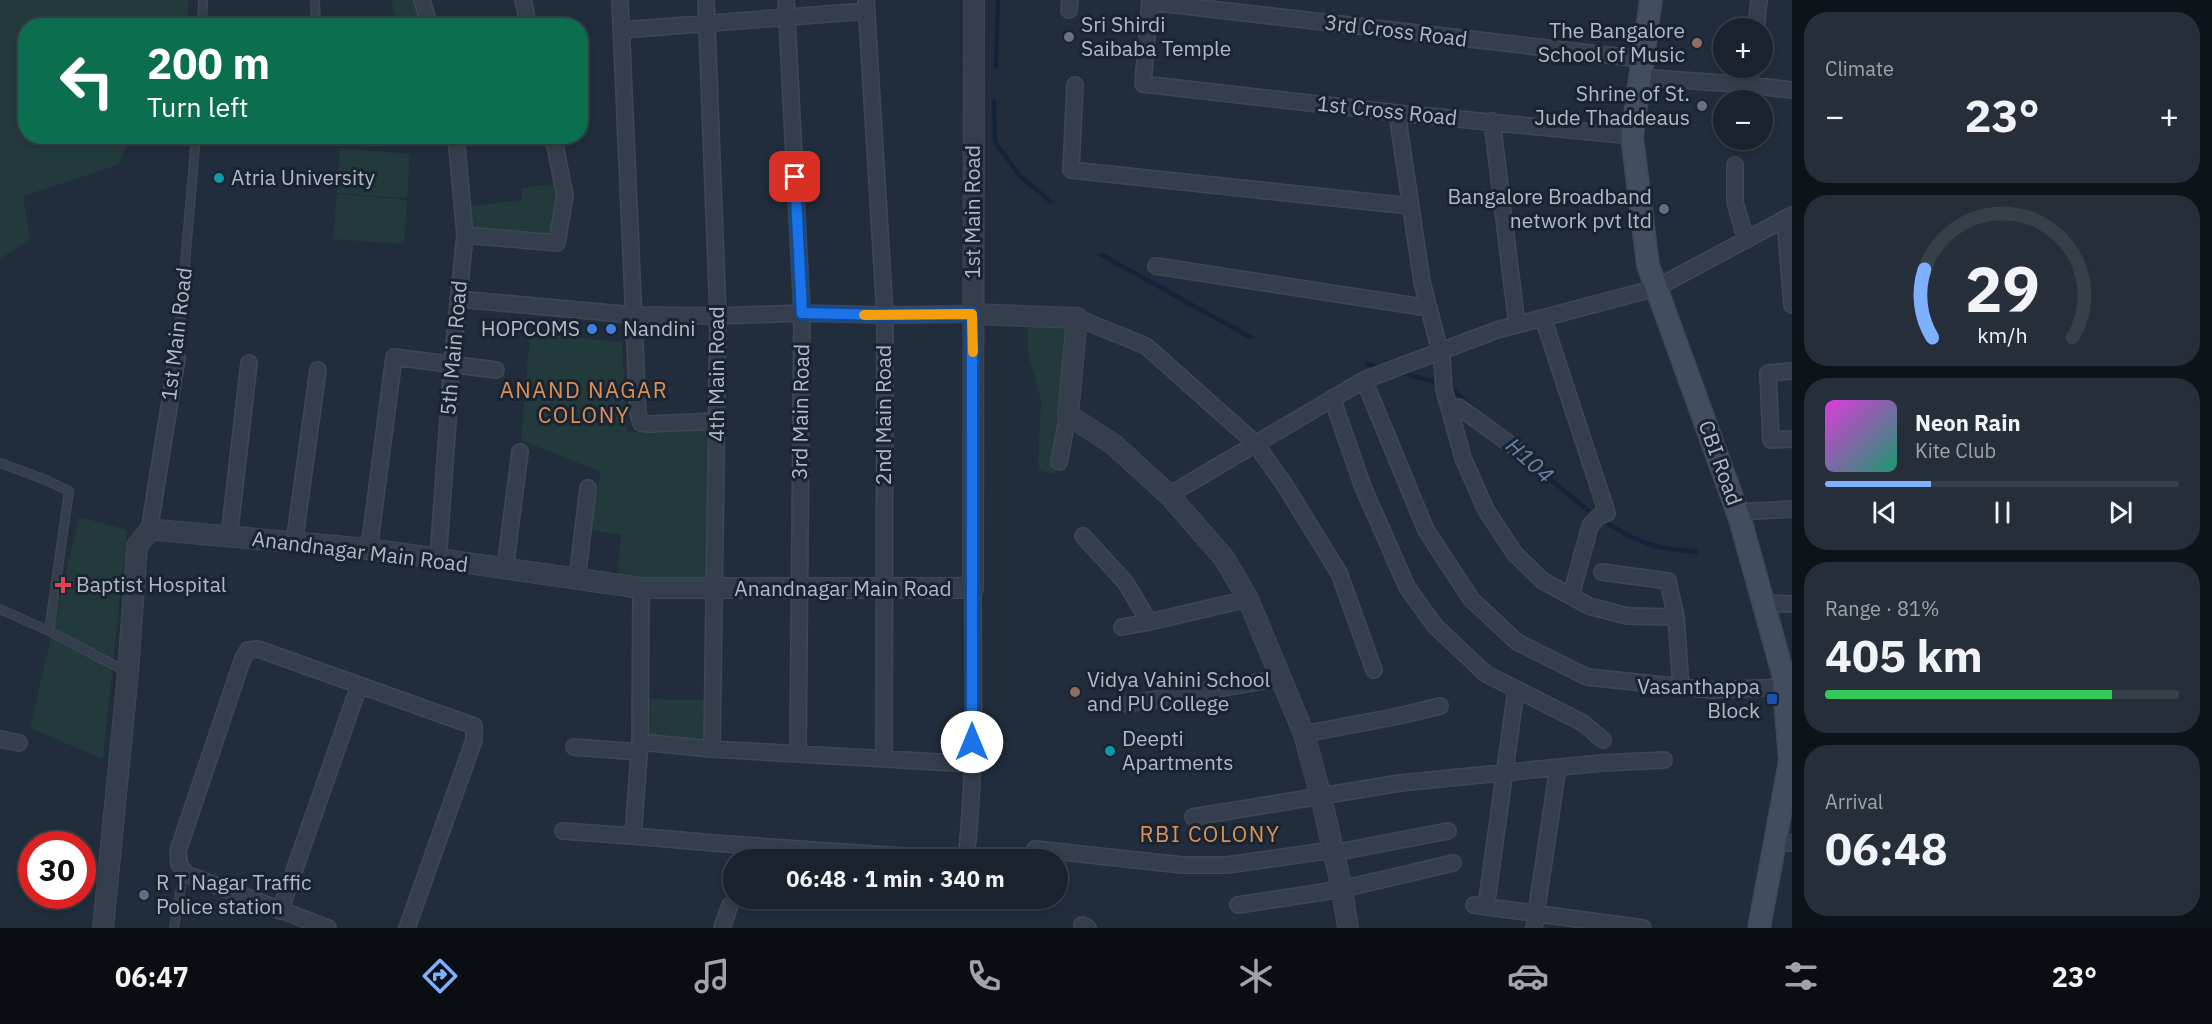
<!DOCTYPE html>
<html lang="en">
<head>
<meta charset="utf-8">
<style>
  body { margin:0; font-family:"IBM Plex Sans",sans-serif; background:#262f39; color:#f1f3f6; height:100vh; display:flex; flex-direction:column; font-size:22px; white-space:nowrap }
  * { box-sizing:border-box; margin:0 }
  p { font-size:20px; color:#9fa4aa }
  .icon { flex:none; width:33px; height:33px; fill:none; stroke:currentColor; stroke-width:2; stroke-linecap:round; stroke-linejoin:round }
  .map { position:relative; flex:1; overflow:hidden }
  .drawer { display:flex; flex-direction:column; gap:12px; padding:12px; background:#0e1319; width:420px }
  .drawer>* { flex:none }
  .banner { position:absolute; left:18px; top:18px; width:570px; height:126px; border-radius:24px; box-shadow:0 3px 9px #0003,0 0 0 2px #373f49; background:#0b6e4f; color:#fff; overflow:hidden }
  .controls { position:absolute; left:1713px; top:18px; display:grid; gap:12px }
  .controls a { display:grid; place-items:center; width:60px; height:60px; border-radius:50%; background:#19222d; box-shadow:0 3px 9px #0003,0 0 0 2px #373f49; font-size:30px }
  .speed { position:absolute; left:18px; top:831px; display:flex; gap:12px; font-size:30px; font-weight:700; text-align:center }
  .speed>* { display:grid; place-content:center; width:78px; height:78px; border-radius:50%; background:#19222d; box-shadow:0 3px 9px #0003,0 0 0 2px #373f49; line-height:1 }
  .speed .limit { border:9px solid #d22; background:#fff; color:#111 }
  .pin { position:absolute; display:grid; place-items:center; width:51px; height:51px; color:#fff; margin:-26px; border-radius:12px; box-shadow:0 3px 9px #0006 }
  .me { position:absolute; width:66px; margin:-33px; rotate:0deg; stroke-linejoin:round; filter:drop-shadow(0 0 4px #0008) }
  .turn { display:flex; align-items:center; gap:21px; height:126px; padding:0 30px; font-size:27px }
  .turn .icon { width:78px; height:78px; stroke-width:2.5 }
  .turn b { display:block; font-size:42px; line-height:51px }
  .big { font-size:45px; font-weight:700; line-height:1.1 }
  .drawer .tile { flex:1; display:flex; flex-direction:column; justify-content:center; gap:9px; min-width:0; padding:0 21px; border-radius:24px; background:#262f39 }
  .drawer .dial { align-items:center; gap:0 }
  .dial svg { height:156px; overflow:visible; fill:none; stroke:#373f49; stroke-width:7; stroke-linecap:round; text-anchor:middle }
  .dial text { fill:#f1f3f6; stroke:none }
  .song { display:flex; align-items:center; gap:18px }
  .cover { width:72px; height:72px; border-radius:9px; background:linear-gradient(135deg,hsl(300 70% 55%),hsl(160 70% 35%)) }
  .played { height:6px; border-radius:3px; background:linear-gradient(90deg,#7eb0ff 30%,#373f49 30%) }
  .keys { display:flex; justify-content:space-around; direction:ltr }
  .heat { display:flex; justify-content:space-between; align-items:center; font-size:33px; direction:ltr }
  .charge { height:9px; border-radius:4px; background:linear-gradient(90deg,#34c759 81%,#373f49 0) }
  .trip { position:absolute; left:723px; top:849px; width:345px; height:60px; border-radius:30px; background:#19222d; box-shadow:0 3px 9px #0003,0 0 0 2px #373f49; font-weight:700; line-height:60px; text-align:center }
  .tab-bar { display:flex; height:96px; justify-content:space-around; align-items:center; background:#0a0e12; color:#9fa4aa }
  .tab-bar .icon { width:42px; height:42px }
  .tab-bar .current { color:#7eb0ff }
  .tab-bar b { font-size:27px; color:#f1f3f6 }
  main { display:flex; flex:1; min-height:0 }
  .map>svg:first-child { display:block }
</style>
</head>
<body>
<main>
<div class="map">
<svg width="1792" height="928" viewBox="0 0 1792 928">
  <rect width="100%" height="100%" fill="#212d3c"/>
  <path fill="#233a3d" d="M0,0H188V25L26,26V136L131,137L118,165L23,196L30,239L0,259Z
    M392,0H413L422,25H396Z
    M340,148L410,154L407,198L337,193Z
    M556,184L559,195L550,234L473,228L472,206L522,200L521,188Z
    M337,194L407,200L404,244L333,239Z
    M1028,327L1070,328L1055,474L1038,470L1041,400L1028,352Z
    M530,333L622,342L627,432L706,429V582L617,578L621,534L589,530L601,472L521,440Z
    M79,517L127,530L103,759L30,728Z
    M643,699L705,700L704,743L644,737Z"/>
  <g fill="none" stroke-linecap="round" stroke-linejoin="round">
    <path stroke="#13243a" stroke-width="4.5" d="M996,67L998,0
      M994,101L995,142L1020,176L1050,201
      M1102,255L1250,337
      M1367,364L1381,368
      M1398,372L1449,386L1474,409
      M1520,452C1556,485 1607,532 1655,546C1668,549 1683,550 1696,552"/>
    <g stroke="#3e4855" stroke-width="10">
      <path id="service" d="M315,0L316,26
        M202,26L203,0
        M177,358L196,136
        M0,463L46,480L69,491L49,631L0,609
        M49,631L127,672
        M174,928L181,887"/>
    </g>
    <g stroke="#3e4855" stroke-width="18">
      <path id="minor" d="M422,0L430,26
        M523,0L529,26
        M620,0L638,414L641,423L650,424L717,421
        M706,0L718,316L712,749
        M786,0L802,313L798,752
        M866,0L885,315L884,758
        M1150,0L1143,84L1397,113L1632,136
        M1150,2L1642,59
        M1069,10L1070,0
        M1756,28L1759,0
        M622,30L867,11
        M1640,77L1749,85L1792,90
        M1075,85L1071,170L1410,206
        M1749,85L1751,68
        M1397,113L1422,282L1442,359L1444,389L1463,458L1486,510L1515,554L1543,581L1589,606L1627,616L1676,617
        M1492,121L1517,325
        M1735,165V202L1746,240
        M1785,219L1792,305
        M465,235L557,243L565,195L553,136
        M1156,266L1429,308
        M458,299L633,315L718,316L802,313L885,315L972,314
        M1077,318L1146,346L1255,443L1286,487L1339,573L1374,670
        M1543,318L1607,513L1598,517L1590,526L1571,596
        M1792,371L1768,373L1771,440L1792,439
        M1364,380L1497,330L1656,288L1792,215
        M1332,398L1363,487L1407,587L1435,626L1486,674L1583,723L1603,740
        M1450,411L1459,407L1518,450
        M1059,462L1068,415
        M1169,495L1364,380L1426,530L1471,599L1517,642L1587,677L1712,690L1784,687
        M1738,512L1792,509
        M149,531L177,358
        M1083,536L1126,583L1149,622L1248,599
        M229,537L249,363
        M294,544L318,370
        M369,549L394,357L496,370
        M438,560L452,364L465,235L456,136
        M505,569L520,452
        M1602,572L1668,581L1676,617L1681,687
        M577,580L588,488
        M1764,603L1792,604
        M1122,627L1149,622
        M1127,704L1281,678
        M1304,734L1399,716L1440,706
        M0,739L19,743
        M640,742L641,588
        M574,747L639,752
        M1193,817L1400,783L1601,763L1664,760
        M563,831L633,836
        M1775,841L1792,843
        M1035,849L1182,865H1227L1333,850
        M1333,853L1448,831
        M963,860L726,844L633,836L640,742L712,749L972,764
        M966,860C976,770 973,678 973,588
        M1238,905L1342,889L1453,863
        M1474,905L1643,928
        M1486,907L1516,690
        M280,911L359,686
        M1082,925L1088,928
        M328,928L186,874L179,864L178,851L243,658L248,650L258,649L474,726V740L407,928
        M722,928L730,905
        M1534,928L1558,767"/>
    </g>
    <g stroke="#3e4855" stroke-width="22">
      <path id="tertiary" d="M972,314L1077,318L1068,415L1113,444L1169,495L1224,558L1248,599L1304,734L1321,797L1342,889L1348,928
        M103,928L128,672L137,546L149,531L157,530L369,549L641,588H973L974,0"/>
    </g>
    <g stroke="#3e4855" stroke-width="24">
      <path id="secondary" d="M1651,0L1632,136L1648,265L1740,519L1783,674L1790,761L1759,928"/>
    </g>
    <use href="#service" stroke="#353e4c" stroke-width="8"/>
    <use href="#minor" stroke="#353e4c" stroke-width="15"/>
    <use href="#tertiary" stroke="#353e4c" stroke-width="20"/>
    <use href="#secondary" stroke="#424d60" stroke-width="21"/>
  </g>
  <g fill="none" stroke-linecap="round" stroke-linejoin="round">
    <g stroke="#114b97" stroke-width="15">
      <path id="route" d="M795,177L802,313L885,315L972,314V742"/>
    </g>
    <use href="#route" stroke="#1a73e8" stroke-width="10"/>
    <path stroke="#f59e0b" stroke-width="10" d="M864,315L972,314L973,352"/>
  </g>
  <g fill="#6b7280" stroke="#1a2431" stroke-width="2">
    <circle cx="1069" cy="37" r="6"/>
    <circle cx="1702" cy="106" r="6"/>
  </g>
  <g fill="#8d6e63" stroke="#1a2431" stroke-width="2">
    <circle cx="1697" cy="43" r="6"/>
    <circle cx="1075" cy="692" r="6"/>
  </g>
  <g fill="#0f9aa8" stroke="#1a2431" stroke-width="2">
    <circle cx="219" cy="178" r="6"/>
    <circle cx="1110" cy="751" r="6"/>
  </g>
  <g fill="#5c6f8a" stroke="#1a2431" stroke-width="2">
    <circle cx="1664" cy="209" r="6"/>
    <circle cx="144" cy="895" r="6"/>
  </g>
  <g fill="#3f7fe0" stroke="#1a2431" stroke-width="2">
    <circle cx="592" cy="329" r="6"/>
    <circle cx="611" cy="329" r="6"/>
  </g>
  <path fill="#e0444e" stroke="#1a2431" stroke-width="2" d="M60 576h6v6h6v6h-6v6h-6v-6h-6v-6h6z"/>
  <rect fill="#1a4fb4" stroke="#1a2431" stroke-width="2" x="1766" y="693" width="12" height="12" rx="3"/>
  <g text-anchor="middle" stroke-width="6" stroke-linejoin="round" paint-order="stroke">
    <g font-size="21" fill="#b0b9c8" stroke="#1a2431" text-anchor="start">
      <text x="1081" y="32">Sri Shirdi<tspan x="1081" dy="24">Saibaba Temple</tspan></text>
      <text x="1685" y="38" text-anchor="end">The Bangalore<tspan x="1685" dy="24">School of Music</tspan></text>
      <text x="1690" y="101" text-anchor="end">Shrine of St.<tspan x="1690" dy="24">Jude Thaddeaus</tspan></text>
      <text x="231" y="185">Atria University</text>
      <text x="1652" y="204" text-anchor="end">Bangalore Broadband<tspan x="1652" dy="24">network pvt ltd</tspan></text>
      <text x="580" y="336" text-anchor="end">HOPCOMS</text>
      <text x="623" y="336">Nandini</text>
      <text x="76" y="592">Baptist Hospital</text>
      <text x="1087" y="687">Vidya Vahini School<tspan x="1087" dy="24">and PU College</tspan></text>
      <text x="1760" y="694" text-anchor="end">Vasanthappa<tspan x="1760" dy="24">Block</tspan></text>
      <text x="1122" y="746">Deepti<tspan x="1122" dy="24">Apartments</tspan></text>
      <text x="156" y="890">R T Nagar Traffic<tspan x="156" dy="24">Police station</tspan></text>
    </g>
    <g font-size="21" fill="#b0b9c8" stroke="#1a2431">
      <text transform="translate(1396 31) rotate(7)" y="7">3rd Cross Road</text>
      <text transform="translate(1387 111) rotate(6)" y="7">1st Cross Road</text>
      <text transform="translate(973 212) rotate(-90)" y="7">1st Main Road</text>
      <text transform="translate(177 334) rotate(-83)" y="7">1st Main Road</text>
      <text transform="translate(454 348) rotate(-85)" y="7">5th Main Road</text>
      <text transform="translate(717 374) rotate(-90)" y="7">4th Main Road</text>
      <text transform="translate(801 412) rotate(-89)" y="7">3rd Main Road</text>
      <text transform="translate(884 415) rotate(-90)" y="7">2nd Main Road</text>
      <text transform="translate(1720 463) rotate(70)" y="7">CBI Road</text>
      <text transform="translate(360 552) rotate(7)" y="7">Anandnagar Main Road</text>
      <text x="843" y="596">Anandnagar Main Road</text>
    </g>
    <g font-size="22" letter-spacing="1.5" fill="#db9058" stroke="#1a2431">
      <text x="584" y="398">ANAND NAGAR<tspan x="584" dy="25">COLONY</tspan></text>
      <text x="1210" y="842">RBI COLONY</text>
    </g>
    <g font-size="22" font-style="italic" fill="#6683aa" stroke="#1a2431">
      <text transform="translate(1530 460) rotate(42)" y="8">H104</text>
    </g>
  </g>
</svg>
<div class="controls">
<a>+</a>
<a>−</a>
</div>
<div class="speed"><div class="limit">30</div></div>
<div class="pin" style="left:795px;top:177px;background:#d93025"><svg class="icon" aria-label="arrive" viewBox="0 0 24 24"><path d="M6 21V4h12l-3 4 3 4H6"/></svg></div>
<svg class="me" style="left:972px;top:742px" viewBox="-20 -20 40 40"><circle r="19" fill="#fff"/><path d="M0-13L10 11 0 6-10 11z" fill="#1a73e8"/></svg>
<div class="trip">06:48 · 1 min · 340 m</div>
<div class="banner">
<div class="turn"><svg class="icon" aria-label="left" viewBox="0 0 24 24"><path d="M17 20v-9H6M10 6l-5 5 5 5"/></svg><div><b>200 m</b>Turn left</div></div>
</div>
</div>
<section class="drawer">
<div class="tile"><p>Climate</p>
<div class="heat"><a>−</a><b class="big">23°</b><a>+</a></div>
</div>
<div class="tile dial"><svg viewBox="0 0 100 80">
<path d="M14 69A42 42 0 1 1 86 69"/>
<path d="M14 69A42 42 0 0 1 10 34" stroke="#7eb0ff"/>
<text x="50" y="56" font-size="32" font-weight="700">29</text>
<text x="50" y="72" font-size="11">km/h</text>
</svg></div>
<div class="tile">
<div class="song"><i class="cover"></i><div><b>Neon Rain</b><p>Kite Club</p></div></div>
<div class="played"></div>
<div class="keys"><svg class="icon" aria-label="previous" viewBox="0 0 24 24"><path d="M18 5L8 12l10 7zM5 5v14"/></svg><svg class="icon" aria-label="pause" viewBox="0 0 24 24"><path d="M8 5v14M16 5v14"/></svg><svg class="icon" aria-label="next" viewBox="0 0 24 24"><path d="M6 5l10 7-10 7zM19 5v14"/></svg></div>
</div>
<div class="tile"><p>Range · 81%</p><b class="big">405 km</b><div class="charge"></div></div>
<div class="tile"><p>Arrival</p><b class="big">06:48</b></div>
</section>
</main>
<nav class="tab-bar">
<b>06:47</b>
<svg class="icon current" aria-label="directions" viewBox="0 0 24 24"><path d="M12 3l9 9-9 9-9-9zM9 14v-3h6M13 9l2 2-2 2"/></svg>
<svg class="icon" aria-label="music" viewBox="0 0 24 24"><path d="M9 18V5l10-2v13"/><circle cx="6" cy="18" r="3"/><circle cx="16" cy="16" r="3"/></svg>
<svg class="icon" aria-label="phone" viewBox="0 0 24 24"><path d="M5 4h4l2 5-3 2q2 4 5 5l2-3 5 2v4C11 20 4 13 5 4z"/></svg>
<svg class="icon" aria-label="climate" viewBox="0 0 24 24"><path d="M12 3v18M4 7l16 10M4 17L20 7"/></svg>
<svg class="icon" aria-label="car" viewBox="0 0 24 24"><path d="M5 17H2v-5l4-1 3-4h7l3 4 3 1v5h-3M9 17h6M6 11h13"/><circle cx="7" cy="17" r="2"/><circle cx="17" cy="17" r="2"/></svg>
<svg class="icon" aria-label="filters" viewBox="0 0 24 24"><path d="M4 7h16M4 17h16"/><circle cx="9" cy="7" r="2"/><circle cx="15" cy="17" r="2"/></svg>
<b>23°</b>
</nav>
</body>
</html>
